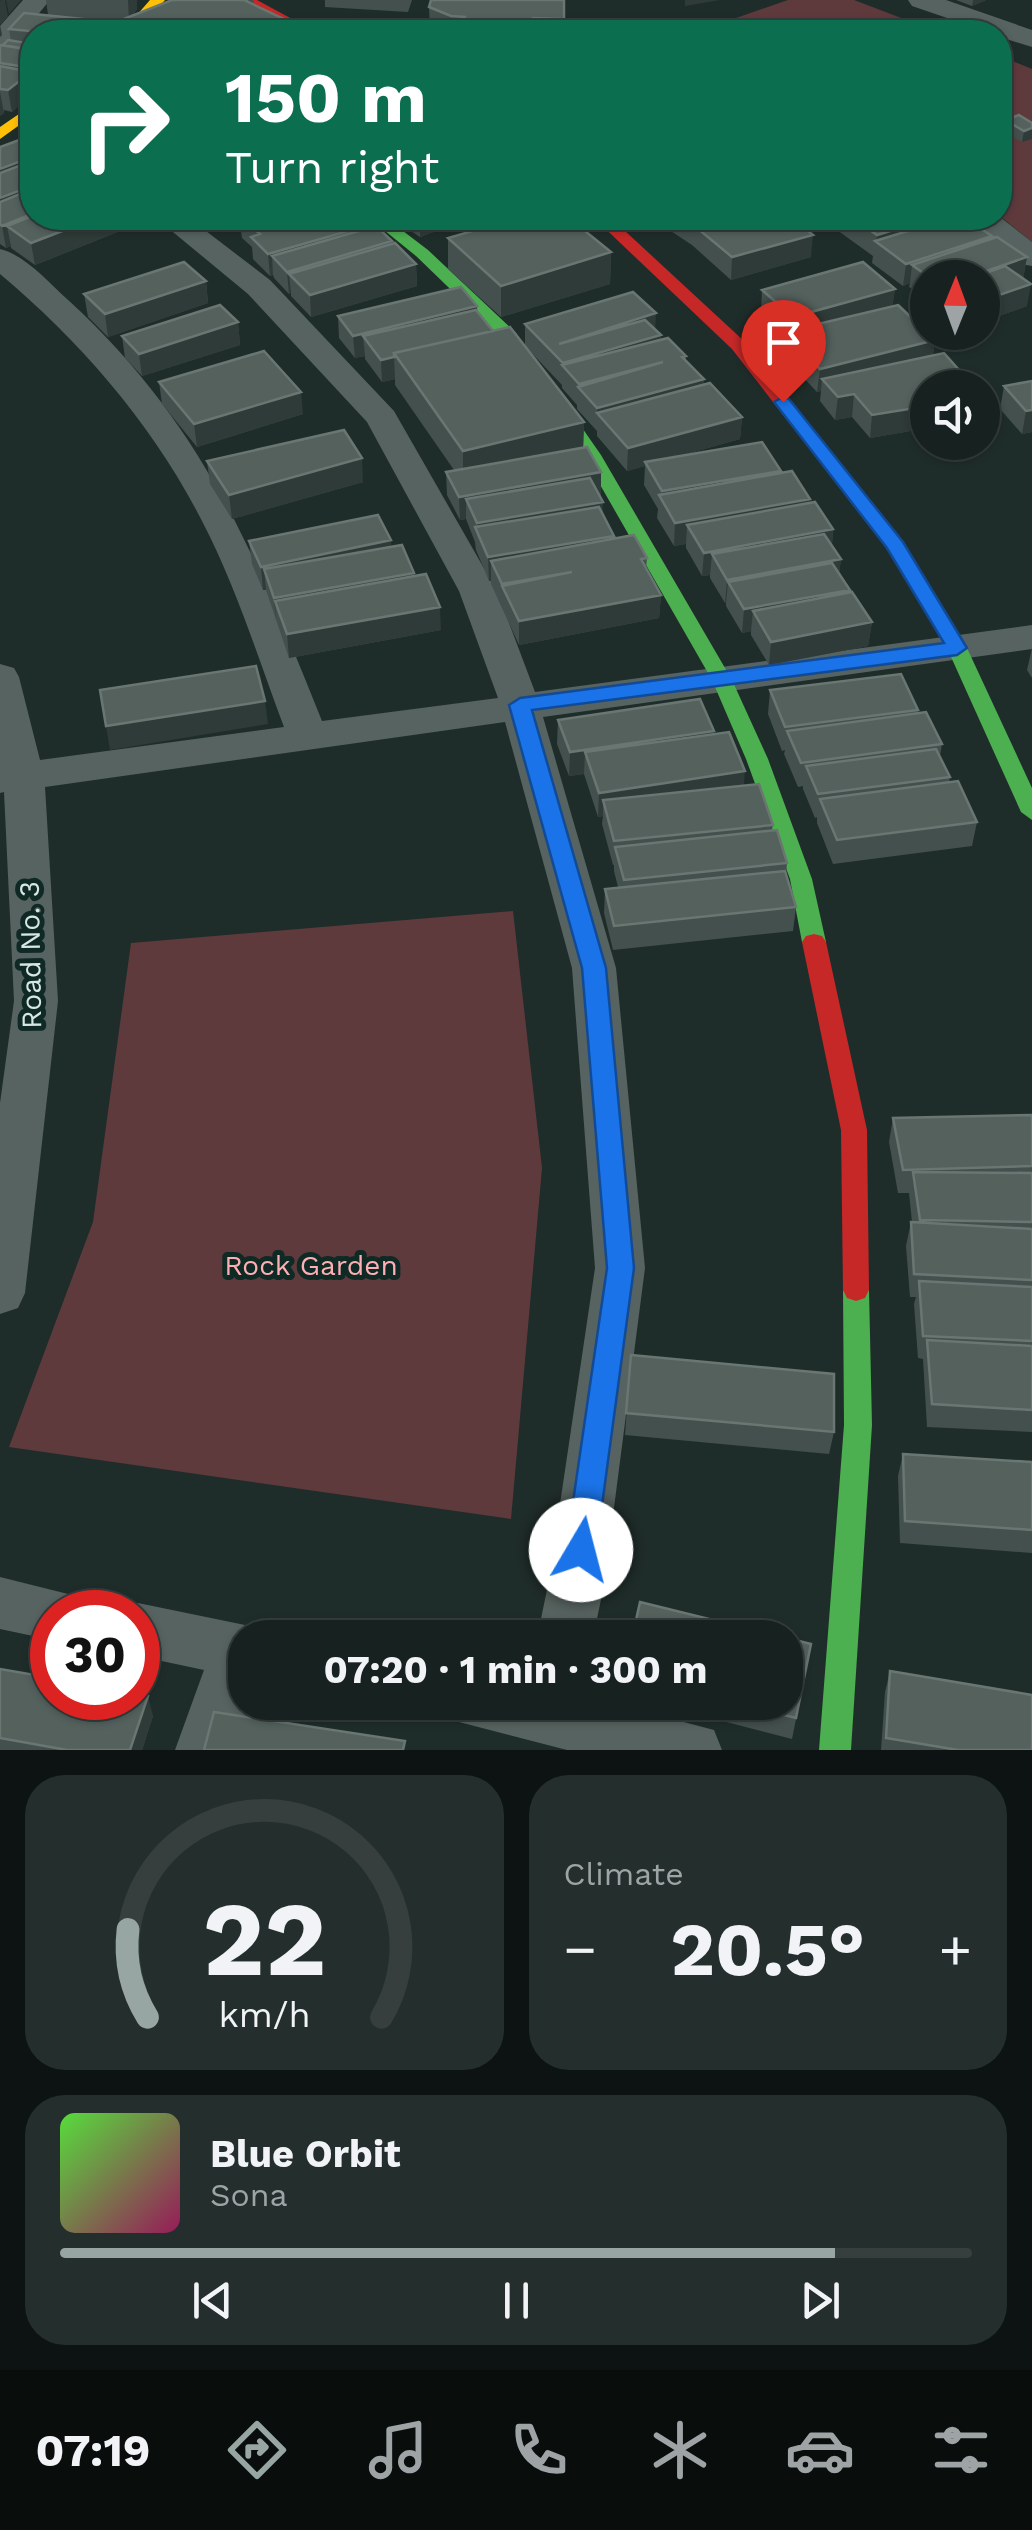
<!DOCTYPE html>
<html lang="en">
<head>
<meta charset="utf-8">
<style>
  body { margin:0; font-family:"Work Sans",sans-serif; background:#242f2d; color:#f1f3f6; height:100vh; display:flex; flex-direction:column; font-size:38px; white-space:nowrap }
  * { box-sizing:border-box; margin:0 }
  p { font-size:32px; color:#9ea4a5 }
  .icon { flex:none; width:55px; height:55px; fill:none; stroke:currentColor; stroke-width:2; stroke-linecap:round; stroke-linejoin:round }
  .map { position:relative; height:1750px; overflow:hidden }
  .panel { display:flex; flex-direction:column; gap:25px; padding:25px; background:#0d1312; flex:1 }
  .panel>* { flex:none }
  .hud { position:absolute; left:20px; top:20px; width:992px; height:210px; border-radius:40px; box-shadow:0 2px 8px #0004,0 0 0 2px #363f3e; background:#0b6e4f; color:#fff; overflow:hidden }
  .needle { width:65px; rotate:1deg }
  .controls { position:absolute; left:910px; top:260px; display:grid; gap:20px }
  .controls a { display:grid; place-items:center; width:90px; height:90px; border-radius:50%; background:#172220; box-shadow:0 2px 8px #0004,0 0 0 2px #363f3e; font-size:50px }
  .speed { position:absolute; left:30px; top:1590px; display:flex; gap:20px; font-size:50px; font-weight:700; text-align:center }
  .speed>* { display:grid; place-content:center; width:130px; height:130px; border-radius:50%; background:#172220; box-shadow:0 2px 8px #0004,0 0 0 2px #363f3e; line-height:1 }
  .speed .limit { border:15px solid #d22; background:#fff; color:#111 }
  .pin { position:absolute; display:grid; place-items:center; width:85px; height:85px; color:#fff; margin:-102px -42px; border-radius:50% 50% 50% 0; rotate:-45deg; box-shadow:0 0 10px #0007 }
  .pin .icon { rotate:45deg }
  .me { position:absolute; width:110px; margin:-55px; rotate:8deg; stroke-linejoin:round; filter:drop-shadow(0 0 8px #0008) }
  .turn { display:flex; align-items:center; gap:35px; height:210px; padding:0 40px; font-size:45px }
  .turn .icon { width:130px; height:130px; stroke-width:2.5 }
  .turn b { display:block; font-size:70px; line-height:85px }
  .big { font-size:75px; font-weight:700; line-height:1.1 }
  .panel .card { flex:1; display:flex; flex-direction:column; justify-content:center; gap:15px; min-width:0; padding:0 35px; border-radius:40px; background:#242f2d }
  .panel .dial { align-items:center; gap:0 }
  .dial svg { height:260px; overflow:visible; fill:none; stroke:#363f3e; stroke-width:7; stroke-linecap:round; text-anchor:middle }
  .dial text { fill:#f1f3f6; stroke:none }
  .song { display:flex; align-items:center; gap:30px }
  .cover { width:120px; height:120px; border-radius:15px; background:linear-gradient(135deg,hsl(110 70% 55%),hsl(330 70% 35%)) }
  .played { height:10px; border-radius:5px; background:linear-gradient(90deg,#97a6a2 85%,#363f3e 85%) }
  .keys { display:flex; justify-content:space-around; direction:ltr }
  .heat { display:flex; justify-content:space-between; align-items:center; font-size:55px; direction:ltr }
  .panel .tiles { flex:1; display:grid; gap:25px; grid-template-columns:1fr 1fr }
  .card:last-child { grid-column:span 2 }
  .trip { position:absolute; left:228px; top:1620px; width:575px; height:100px; border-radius:40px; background:#172220; box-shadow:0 2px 8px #0004,0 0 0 2px #363f3e; font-weight:700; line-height:100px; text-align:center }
  .dock { display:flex; height:160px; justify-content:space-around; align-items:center; background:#090e0d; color:#9ea4a5 }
  .dock .icon { width:70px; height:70px }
  .dock .active { color:#97a6a2 }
  .dock b { font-size:45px; color:#f1f3f6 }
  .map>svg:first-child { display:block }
</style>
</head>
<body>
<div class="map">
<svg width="1032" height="1750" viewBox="0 0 1032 1750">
  <rect width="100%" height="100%" fill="#1f2d2a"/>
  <path fill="#5f3a3d" d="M788,0H854L938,32H720L710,27Z
    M1000,56L1032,69V242L1000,216Z
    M513,911L542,1168L511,1519L9,1447L93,1222L131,943Z"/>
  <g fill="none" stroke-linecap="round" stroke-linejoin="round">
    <path fill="#576360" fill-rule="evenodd" d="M23,0H50L10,48L0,50V26Z
      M908,0H946L1032,30V47L1000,37V32H988L912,6Z
      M1000,217L1032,242V266L1021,264L967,218Z
      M156,218H189L270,280L394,411L497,591L535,692L1032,625V649L543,717L616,968L645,1268L604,1585L593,1638H537L548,1585L595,1268L572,968L505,722L45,787L58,1001L25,1293L18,1308L0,1314V1103L14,1001L4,792L0,793V664L14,668L19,677L40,760L284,727C258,658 236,586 202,521C153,425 82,343 0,274V249C25,255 48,282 67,299C204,424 255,555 322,721L498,698L459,591L367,422L248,294Z
      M0,1577L72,1595L79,1612H52V1640L0,1629Z
      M138,1603L245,1625L265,1633L267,1638H245V1702H250L233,1750H175L204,1670L138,1656V1612H117Z
      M450,1702H608L714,1730L722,1750H567L459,1722Z"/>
    <path fill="#4caf50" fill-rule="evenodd" d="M369,218H386L428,250L516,333L601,455L732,680L768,759L812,879L826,942L822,948H806L802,942L790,879L746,759L712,680L583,455L504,341L416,256Z
      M797,416L803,417L903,542L967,648L1032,788V820L1021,812L947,648L888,548L788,421Z
      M856,1279L865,1282L869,1290L872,1425L851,1750H819L844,1425L843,1290L847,1282Z"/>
    <path fill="#ffc107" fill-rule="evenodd" d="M150,0H165L136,32H122Z
      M32,105V116L0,139V127Z"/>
    <path fill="#c62828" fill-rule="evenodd" d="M239,0H257L316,32H299Z
      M594,218H611L744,341L803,417V425H791L732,349Z
      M814,934L822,936L826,942L867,1130L869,1290L865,1298L856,1301L847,1298L843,1290L841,1130L802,942L806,936Z"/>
  </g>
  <path fill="#44504d" d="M46,0H137V9L133,15L172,0H253L254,4L282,25L317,32H128L127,22L81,19L95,32H32V94L12,112L4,110V113L0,116V45H3L11,41L9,29L48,15Z
    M325,0H412L408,12L325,7Z
    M564,0L563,32H430L429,7Z
    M956,0H986L972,6Z
    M1005,120L1032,123L1022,142L1003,131Z
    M0,147L32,218L125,229L35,265L11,248V246L6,248L0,244Z
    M222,218H366L373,227L416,264L417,286L311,317L291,296V293L289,294L274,278L273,275L270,276L253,259L252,247L242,238L241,231Z
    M391,218H472L420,237Z
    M651,218H792L811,257L731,280L692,245Z
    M831,218H965L991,239L1027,257L1023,279L1027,306L982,322V278H928V300L909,287L910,283L903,286L872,263L873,256L830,225Z
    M448,238L611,252L610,284L501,317L448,269Z
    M206,281L208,303L108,337L88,317L84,294Z
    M895,289L892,306L935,340L928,388V428L870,438L852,417L835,420L820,401L821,391L817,392L782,355L784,333L761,312L762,290Z
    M477,312L493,331L584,422L583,447L601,472L599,495L603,514L614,539L647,558L646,568L661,595L659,618L519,645L491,584V581H489L476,550L475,542L466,519L460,520L447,495L446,472L454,470L395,385V379L382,382L365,359V356L355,358L339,338L338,316Z
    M238,322L240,345L142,376L125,358L122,336Z
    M525,324L655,330L661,335V339L686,356V360L704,379L703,385L742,417L740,439L683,455L781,471V473L833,529L832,545L841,559L839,573L849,593L872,622L868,646L769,665L751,635V631L742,633L726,606V603H725L710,578V575L702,576L686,548V544L674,546L657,518L658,509L644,485L645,466L627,471L597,436V431L577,409V405L562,388V385L525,346Z
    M1032,381V432L1022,434L1000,409L1004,386Z
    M159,382L303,414L197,447L162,404Z
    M207,461L363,482L232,519L210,484Z
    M249,541L391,547L414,576L441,630L289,658L266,590H263L252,564Z
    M1032,648V678L1027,670Z
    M770,690L918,710V713L942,744L940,756L950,777L949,782L977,822L972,846L833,864L817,823V817L815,818L803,789V786L798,787L784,754L785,750L782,751L768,714Z
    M558,720L714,731V734L744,785L773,825L772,830L787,863L786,875L796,907L793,931L613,950L604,913L605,889L618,887L614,871V865H613L602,824L603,816L598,817L584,774L569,776L557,744Z
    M1032,1115V1432L927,1427L923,1359L918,1358L914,1304L916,1297H910L906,1246L911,1222H912L909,1193H898L889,1142L893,1118Z
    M631,1355L834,1432L829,1454L625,1435Z
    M903,1454L1032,1462V1553L900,1543L898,1476Z
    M811,1644L792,1739L649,1702H785Z
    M0,1669L153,1716L142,1750H0Z
    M890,1671L1032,1750H881L885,1692Z"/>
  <path fill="#2f3b38" d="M1,0H5L8,17L0,25L2,35L0,37V1Z
    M6,0H21L9,14Z
    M128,0H137V9L129,22Z
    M685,0H720L685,6Z
    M973,0H986L972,6Z
    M282,18L283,32H245Z
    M93,20L95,32H83Z
    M31,72L32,94L12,112L8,90Z
    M0,92L4,113L0,116Z
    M1032,128V139L1022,142L1024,131Z
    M32,157V180L0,193V169Z
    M32,186V209L0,222V198Z
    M32,214V218L7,226L11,246L6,248L2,226Z
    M96,218H123L125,229L35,265L31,243Z
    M420,218H472L420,237Z
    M932,218H963L876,242L877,235Z
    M373,224L374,245L272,256L273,275L270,276L268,254Z
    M813,235L811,257L731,280L732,257Z
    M992,236L988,258L912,265L910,283L903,286L906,264Z
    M392,241L393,263L289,274L291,293L289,294L287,272Z
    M611,252L610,284L501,317V286Z
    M1027,257L1023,279L966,278Z
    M416,264L417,286L311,317L310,295Z
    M206,281L208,303L108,337L105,314Z
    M1031,284L1027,306L982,322V301Z
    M895,289L892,311L791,340L793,317Z
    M477,306L478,329L363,336L365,356L355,358L353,336Z
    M656,313L655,335H661L660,358L563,366L559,344Z
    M238,322L240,345L142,376L139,354Z
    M935,340L932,363L822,379L821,391L817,392L820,369Z
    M394,357L395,379L382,382L381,360Z
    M704,379L702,402L597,413V431V408Z
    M301,392L303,414L197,447L194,424Z
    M854,394L852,417L835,420L838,397Z
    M928,406V428L870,438L872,415Z
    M1032,410V432L1022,434L1026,411Z
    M742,417L740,439L647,465L645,462V466L627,471L628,448Z
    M584,422L583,454L463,484V451Z
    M362,458L363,482L232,519L229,495Z
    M781,471L779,494L662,500V491Z
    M601,472V495L475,518L466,499V519L460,520L459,497Z
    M810,499L807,522L687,525L686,544L674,546L675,523Z
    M603,502L602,525L477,532V523Z
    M833,529L831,553L712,554L710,575L702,576L704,553Z
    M614,536L613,560L491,561V581H489L488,557Z
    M391,540L392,563L264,569L266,590H263L261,567Z
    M841,559L838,582H728L726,603H725L727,580Z
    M414,573L415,596L275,601L276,621L274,598Z
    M850,590L847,613L753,611L751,631L742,633L744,609Z
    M661,595L659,618L519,645V621Z
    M440,607L441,630L289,658L287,634Z
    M872,622L868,646L769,665L771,642Z
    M265,701L268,724L110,750L106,726Z
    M714,731L712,754L585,752L584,774L569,776L570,752Z
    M745,771L743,795L603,800V816L598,817L599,793Z
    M148,1696L153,1716L142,1750H130Z"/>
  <path fill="#54615d" stroke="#697672" stroke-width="2.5" d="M172,0H248L246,1L282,18L245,32H155L126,18Z
    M431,0H564V19L533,18V32H463L465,17L451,16L429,7Z
    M24,13L93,20L83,32H40L9,29Z
    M294,20L317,32H262Z
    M8,40L32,44V50L3,45Z
    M0,45L32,50V68L0,63Z
    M0,66L31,72L8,90L0,89Z
    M1019,115L1032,123V128L1024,131L1005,120Z
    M22,139L32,146V157L0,169V147Z
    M32,161V186L0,198V173Z
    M32,189V214L2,226L0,224V202Z
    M32,216V218H96L31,243L7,226Z
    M241,218H313L289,226L318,218H366L373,224L268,254L251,237L260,234Z
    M517,218H569L611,252L501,286L448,238Z
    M685,218H713L708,219L714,218H792L813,235L732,257Z
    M853,218H932L877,235Z
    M950,218H965L992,236L906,264L875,241Z
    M376,226L392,241L287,272L272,256Z
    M997,237L1027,257L966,278H930L912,265Z
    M395,243L416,264L310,295L289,274Z
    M184,262L206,281L105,314L84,294Z
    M863,262L895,289L793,317L762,290Z
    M1005,266L1031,284L982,301V278H972Z
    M461,287L477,306L353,336L338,316Z
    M633,292L656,313L559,344L645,320L661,335L563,363L525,324Z
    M220,305L238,322L139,354L122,336Z
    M898,305L935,340L820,369L784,332Z
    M476,310L493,331L394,353V357L381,360L363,336Z
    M510,327L584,422L463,451L394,353Z
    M668,338L686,356L682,357L704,379L597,408L578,387L663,362L579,384L562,365Z
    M264,351L301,392L194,424L159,382Z
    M944,353L975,388H928V406L872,415L854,394L838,397L822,379Z
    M1032,381V410L1026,411L1004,386Z
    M710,383L742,417L628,448L597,413Z
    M344,430L362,458L229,495L207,461Z
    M762,442L781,471L662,491L645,462Z
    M587,447L601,472L459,497L446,472Z
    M792,471L810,499L675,523L659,495Z
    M590,478L603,502L477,523L466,499Z
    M815,502L833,529L704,553L687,525Z
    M599,507L614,536L488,557L475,527Z
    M378,515L391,540L261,567L249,541Z
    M824,534L841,559L727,580L712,554Z
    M634,535L647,558L641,559L661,595L519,621L502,586L572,572L502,584L491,561Z
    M402,545L414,573L274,598L264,569Z
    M832,563L850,590L744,609L728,582Z
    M426,574L440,607L287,634L275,601Z
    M852,592L872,622L771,642L753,611Z
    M256,666L265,701L106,726L100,690Z
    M901,674L918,710L785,727L770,690Z
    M700,699L714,731L570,752L558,720Z
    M926,712L942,744L801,763L787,731Z
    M729,732L745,771L599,793L585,752Z
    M936,749L950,777L818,794L806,766Z
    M958,781L977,822L837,840L820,799Z
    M759,784L773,825L614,841L603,800Z
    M777,830L787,863L624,880L615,847Z
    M785,871L796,907L614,926L605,889Z
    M1032,1115V1166L903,1170L893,1118Z
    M913,1172L1032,1173V1222L920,1220Z
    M911,1222L1032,1229V1280L914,1274Z
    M919,1281L1032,1287V1341L923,1336Z
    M927,1340L1032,1346V1410L932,1404Z
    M631,1355L834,1374V1432L626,1413Z
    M903,1454L1032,1462V1530L905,1521Z
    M640,1602L811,1644L796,1718L733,1702H785V1638H632Z
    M0,1669L52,1678V1698H138V1694L148,1696L130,1750H67L0,1738Z
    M890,1671L1032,1695V1750H958L886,1738Z
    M214,1712L405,1741L403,1750H204Z"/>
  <path fill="#1a73e8" stroke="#114b97" stroke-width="2.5" d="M783,397L789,399L903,542L967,648L957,655L532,710L606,968L634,1268L596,1550L591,1560L581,1563L571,1560L566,1550L607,1268L582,968L509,705L520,698L944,643L887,548L774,402Z"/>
  <g text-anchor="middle" stroke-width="10" stroke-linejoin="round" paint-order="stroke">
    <g font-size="28" fill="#d8e7e3" stroke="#0f2924">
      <text transform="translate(30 955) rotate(-91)" y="10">Road No. 3</text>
    </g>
    <g font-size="28" fill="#fdafb4" stroke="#0f2924">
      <text x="311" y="1275">Rock Garden</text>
    </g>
  </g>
</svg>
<div class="controls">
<a><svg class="needle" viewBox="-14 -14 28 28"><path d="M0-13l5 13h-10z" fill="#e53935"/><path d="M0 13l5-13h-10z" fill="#9ea4a5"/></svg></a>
<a><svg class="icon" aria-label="sound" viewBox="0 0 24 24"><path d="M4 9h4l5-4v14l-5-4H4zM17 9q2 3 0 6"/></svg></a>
</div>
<div class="speed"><div class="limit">30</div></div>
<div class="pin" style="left:783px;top:402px;background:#d93025"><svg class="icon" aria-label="arrive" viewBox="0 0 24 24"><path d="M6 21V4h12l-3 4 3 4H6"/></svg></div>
<svg class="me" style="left:581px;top:1550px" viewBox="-20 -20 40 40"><circle r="19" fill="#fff"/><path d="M0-13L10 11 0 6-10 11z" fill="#1a73e8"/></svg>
<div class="trip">07:20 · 1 min · 300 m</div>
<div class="hud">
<div class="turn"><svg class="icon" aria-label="right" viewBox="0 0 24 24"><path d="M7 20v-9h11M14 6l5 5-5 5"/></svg><div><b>150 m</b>Turn right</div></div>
</div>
</div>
<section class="panel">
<div class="tiles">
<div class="card dial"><svg viewBox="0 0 100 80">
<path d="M14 69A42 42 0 1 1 86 69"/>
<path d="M14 69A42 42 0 0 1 8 42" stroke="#97a6a2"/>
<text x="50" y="56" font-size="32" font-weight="700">22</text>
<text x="50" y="72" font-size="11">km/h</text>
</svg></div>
<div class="card"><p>Climate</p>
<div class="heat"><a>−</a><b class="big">20.5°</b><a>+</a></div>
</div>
<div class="card">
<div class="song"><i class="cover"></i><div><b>Blue Orbit</b><p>Sona</p></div></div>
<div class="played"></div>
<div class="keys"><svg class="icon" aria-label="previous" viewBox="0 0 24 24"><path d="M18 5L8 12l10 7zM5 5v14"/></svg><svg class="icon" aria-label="pause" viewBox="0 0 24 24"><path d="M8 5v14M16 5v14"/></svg><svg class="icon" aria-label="next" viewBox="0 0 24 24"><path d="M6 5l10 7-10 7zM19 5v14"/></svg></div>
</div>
</div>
</section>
<nav class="dock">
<b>07:19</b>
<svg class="icon active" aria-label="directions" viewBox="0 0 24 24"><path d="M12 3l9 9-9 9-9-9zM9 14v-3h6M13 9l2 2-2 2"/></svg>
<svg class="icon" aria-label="music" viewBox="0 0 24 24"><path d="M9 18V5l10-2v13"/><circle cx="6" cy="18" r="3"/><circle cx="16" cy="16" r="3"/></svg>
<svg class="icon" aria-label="phone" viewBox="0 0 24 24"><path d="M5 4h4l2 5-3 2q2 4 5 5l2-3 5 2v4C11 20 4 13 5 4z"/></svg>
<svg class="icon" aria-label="climate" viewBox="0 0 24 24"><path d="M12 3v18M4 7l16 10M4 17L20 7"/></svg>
<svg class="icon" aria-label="car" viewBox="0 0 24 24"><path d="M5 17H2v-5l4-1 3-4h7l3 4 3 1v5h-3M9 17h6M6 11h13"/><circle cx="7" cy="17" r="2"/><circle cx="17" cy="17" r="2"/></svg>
<svg class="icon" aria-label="filters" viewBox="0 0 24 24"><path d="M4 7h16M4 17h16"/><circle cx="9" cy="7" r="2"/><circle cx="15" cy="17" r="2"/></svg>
</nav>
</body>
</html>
